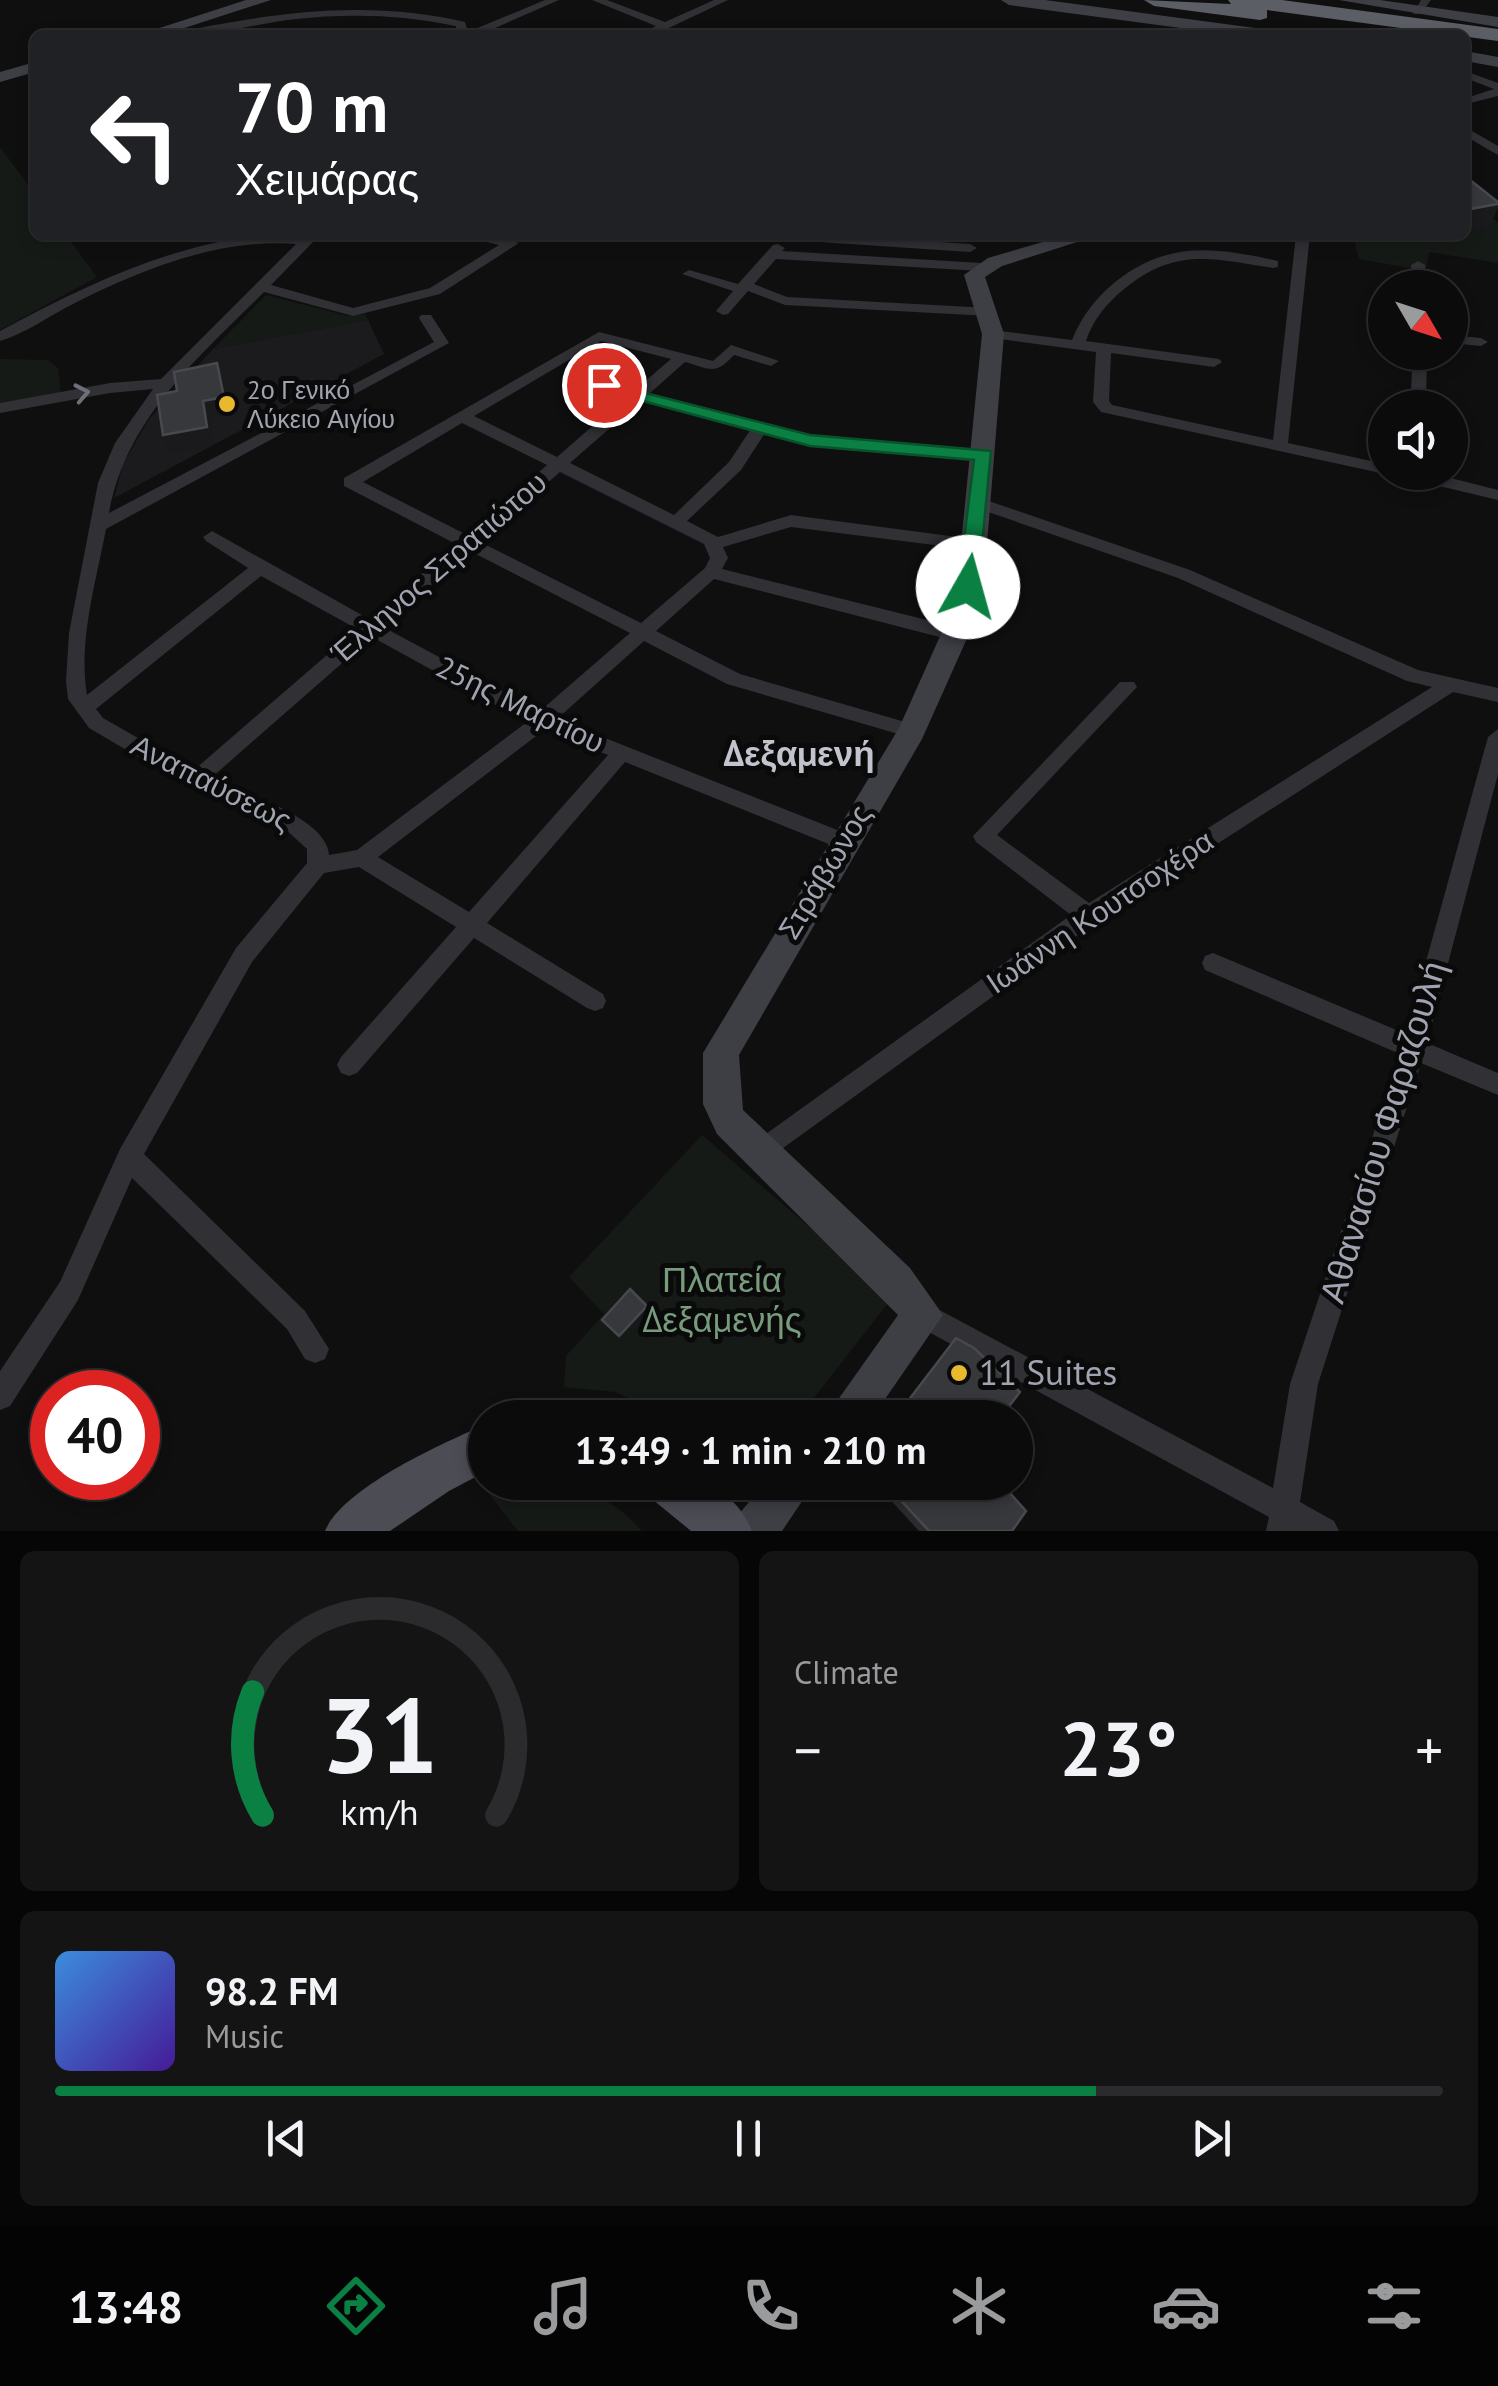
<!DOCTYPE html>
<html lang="en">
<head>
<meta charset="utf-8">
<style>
  body { margin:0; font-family:"PT Sans",sans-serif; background:#141415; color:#f1f3f6; height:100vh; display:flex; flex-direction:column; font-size:38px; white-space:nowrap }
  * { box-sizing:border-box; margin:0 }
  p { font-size:32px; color:#9a9b9d }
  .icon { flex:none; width:55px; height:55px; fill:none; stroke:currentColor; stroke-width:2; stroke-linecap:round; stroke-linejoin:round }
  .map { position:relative; height:1531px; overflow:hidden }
  .panel { display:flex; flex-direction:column; gap:20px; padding:20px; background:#060607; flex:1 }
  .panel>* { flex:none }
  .top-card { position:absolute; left:30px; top:30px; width:1440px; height:210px; border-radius:15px; box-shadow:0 5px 15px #0003,0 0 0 2px #2b2b2d; background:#202124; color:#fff; overflow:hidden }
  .needle { width:65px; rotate:129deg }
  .fabs { position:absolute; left:1368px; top:270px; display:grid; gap:20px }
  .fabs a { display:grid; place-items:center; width:100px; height:100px; border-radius:50%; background:#0b0b0c; box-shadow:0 5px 15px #0003,0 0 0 2px #2b2b2d; font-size:50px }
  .speed { position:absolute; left:30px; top:1370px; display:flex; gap:20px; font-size:50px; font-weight:700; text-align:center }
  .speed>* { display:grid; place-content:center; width:130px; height:130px; border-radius:50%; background:#0b0b0c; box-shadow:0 5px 15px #0003,0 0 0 2px #2b2b2d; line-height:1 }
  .speed .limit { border:15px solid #d22; background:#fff; color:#111 }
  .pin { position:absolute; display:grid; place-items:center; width:85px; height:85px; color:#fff; margin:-42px; border:5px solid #fff; border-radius:50%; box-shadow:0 2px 10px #0007 }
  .me { position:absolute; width:110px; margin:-55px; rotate:7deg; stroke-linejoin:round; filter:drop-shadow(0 0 8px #0008) }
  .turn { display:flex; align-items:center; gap:35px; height:210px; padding:0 40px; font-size:45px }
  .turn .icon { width:130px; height:130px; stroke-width:2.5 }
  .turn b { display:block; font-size:70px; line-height:85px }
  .big { font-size:75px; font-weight:700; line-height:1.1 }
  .panel .tile { flex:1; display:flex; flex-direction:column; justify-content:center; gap:15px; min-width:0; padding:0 35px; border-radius:15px; background:#141415 }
  .panel .dial { align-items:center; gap:0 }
  .dial svg { height:260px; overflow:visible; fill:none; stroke:#2b2b2d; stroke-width:7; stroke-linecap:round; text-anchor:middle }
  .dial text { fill:#f1f3f6; stroke:none }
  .song { display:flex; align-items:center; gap:30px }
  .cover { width:120px; height:120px; border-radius:15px; background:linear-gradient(135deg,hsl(210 70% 55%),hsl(260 70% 35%)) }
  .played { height:10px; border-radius:5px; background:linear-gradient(90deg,#0b8043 75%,#2b2b2d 75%) }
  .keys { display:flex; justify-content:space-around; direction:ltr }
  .heat { display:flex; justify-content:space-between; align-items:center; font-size:55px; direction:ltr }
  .panel .tiles { flex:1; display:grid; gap:20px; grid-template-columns:1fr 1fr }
  .tile:last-child { grid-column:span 2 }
  .trip { position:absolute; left:468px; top:1400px; width:565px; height:100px; border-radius:50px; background:#0b0b0c; box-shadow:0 5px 15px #0003,0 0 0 2px #2b2b2d; font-weight:700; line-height:100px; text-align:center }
  .tab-bar { display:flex; height:160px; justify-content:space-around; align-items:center; background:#040405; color:#9a9b9d }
  .tab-bar .icon { width:70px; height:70px }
  .tab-bar .selected { color:#0b8043 }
  .tab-bar b { font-size:45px; color:#f1f3f6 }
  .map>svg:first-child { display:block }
</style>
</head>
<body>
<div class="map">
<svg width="1498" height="1531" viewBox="0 0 1498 1531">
  <rect width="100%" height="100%" fill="#0f0f10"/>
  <path fill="#1b1b1d" d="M368,320L384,354L114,498L123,464L149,419L213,349Z"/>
  <path fill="#161a17" d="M0,147L35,194V235H66L97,277L0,330Z
    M1465,199L1498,222V263L1429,252L1426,271L1359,259L1353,235H1465Z
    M266,295L348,316L365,314L368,320L213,349Z
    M0,359L48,360L58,368L61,392L48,404L0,413Z
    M702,1135L892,1298L799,1417H673L615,1392L564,1387L566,1356L604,1314L569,1277Z
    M519,1482C569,1482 607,1491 642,1531H518L485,1489Z"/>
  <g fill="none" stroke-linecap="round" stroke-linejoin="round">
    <path fill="#303035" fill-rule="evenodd" d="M545,0H559L479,35H457L456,26C400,14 344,13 287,20C252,25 216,35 180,35C195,27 216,25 233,22C311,8 387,4 465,22L468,32Z
      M592,0H607L665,22L714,0H728L654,35H639L656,26Z
      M1421,0H1431L1421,14H1413Z
      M1465,71L1498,83V96L1466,104V98L1494,89L1465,78Z
      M1465,127L1498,146V155L1465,136Z
      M262,235H320L271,285L353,308L430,288L499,245L458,235H489L519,243L440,294L353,316L264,292C199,357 126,418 109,513L434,342L419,318L421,315H431L449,343L106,529C96,582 78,642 87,695L248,568L206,541L203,537L212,531L369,619L456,544L344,486V478L599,332L713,361L731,345L779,361L771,366L734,355C715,376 710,369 685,362L650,393L810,435L990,451V459L984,460L810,445L765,433L741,470L687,521L718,537L791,515L980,540L983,544L974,550L791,527L723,547L728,558L722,569L955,627L964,634L955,641L714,579L656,631L740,674L919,726L922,731L919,736L912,738L727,684L644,641L557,719L850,835L853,841L850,847H836L625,762L487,923L603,994L606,1001L603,1008L595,1011L587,1008L474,938L357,1073L349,1076L341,1073L337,1065L341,1057L456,927L359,867L324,873L252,962L144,1154L305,1311L329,1349L325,1359L315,1363L305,1359L287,1329L132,1178L78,1300L10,1406L0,1410V1371L60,1282L120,1149L236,948L307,863V849L284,828L188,786L89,728L68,699L66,681L69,633L98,483L115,443L153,389L110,393L0,413V403L110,383L161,379L296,244C216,238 138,271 69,306C46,318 24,334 0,341V331C82,287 168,245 262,235ZM601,341L671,359L636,389L565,373V379L627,396L557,457L474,416ZM642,400L751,429L729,462L674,515L570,463ZM462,423L547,465L467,535L363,482ZM560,472L704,544L710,558L705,568L641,623L480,542ZM470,551L630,633L540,711L383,627ZM261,576L357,629L194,770L103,718L96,709ZM372,637L527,722L357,850L329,855C328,818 240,791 211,778ZM544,730L608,755L469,912L378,857Z
      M835,235L970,244L977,248L970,252L789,240L782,236Z
      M1296,235H1310L1288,443L1385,464V472L1391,473L1385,474L1101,412L1093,402L1096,352L993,338L986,334L993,330L1072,340C1081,317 1095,299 1114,283C1167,240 1215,247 1278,261V267L1273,268C1212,258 1174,247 1123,290C1106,304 1093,320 1086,341L1219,359L1222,362L1214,367L1111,353L1109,401L1112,405L1273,440Z
      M778,244L785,248L782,251L981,263L988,267L981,271L776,259L754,284L787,297L989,308L996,312L989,316L785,305L748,291L728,314L723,315L716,311L733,291L682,274L689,270L738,284L773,245Z
      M1418,261L1425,265V288H1411V265Z
      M1450,335L1481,338L1488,342L1481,346L1450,343Z
      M1413,352H1427L1426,408H1410Z
      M1395,472H1427L1498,490V500L1397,476Z
      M977,497L1190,570L1418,670L1498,688V702L1453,692L1096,922L761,1164L752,1160L749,1152L752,1144L1071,915L976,842L973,836L1120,682H1134L1137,687L997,835L1089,903L1432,687L1407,681L1178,578L971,506V498Z
      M1498,729V774L1427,1043L1498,1073V1095L1421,1063L1318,1384L1300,1502L1334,1521L1339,1531H1266L1269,1517L914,1324L910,1315L914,1306L923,1302L932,1306L1273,1488L1290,1384L1400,1054L1205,970L1202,963L1205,956L1213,953L1406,1034L1488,737Z"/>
    <path fill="#3e3f45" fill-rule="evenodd" d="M246,0H271L163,35H138Z
      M1001,0H1045L1270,30L1278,35H1233L1009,5Z
      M1339,0H1380L1498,17V27Z
      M1465,51L1498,57V67L1465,61Z
      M35,62V72L0,82V72Z
      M1067,235H1099L1002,266L985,277L1004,334L987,544L969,634L922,739L739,1055L743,1110L910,1268L943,1315L872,1418H825L898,1315L717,1134L703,1104V1053L899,728L941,634L961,544L982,334L964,275L988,258Z
      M766,1482H815L782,1531H732L738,1515Z"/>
    <path fill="#4c4d54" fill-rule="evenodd" d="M485,1425V1472L449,1491L390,1531H325C343,1488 442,1443 485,1425Z
      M646,1482C693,1482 731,1480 752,1531H691L652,1499Z"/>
    <path fill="#5c5e66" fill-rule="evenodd" d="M1144,0L1231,4L1228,0H1282L1498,29V41L1267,10V18L1260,20L1154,6Z"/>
  </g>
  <path fill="#2b2b2e" d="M874,1482H1000L1012,1531H919Z"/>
  <path fill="#1a1a1c" d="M1498,204V208L1490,226L1465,230V210Z
    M217,363L223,381L231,414L210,419L214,444L170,453L163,435L203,401Z
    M647,1306L648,1310L620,1340L619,1336Z"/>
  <path fill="#37383c" stroke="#48494e" stroke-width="2.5" d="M1465,176L1498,202V204L1465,210Z
    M217,363L224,397L203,401L207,427L163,435L157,395L177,391L174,372Z
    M630,1289L647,1306L619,1336L602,1320Z
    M956,1338L974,1348L1020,1392L1000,1418H895Z
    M884,1482H1000L1026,1511L1012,1531H929Z"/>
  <defs><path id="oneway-chevron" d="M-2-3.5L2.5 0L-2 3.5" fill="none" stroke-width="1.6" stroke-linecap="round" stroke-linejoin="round" transform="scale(2.5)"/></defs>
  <use stroke="#6e7079" href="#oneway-chevron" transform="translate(82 393) rotate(-11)"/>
  <path fill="#0b8043" stroke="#07532c" stroke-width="2.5" d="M598,381L810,435L991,451L978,587L968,594L958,587L974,460L810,446L598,389Z"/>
  <g fill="#e8b82f" stroke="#0a0a0b" stroke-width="4">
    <circle cx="227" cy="404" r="10"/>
    <circle cx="959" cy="1373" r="10"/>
  </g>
  <g text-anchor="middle" stroke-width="10" stroke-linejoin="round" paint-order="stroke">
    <g font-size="25" fill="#a0a4b0" stroke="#0a0a0b" text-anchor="start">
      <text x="247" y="399">2ο Γενικό<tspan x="247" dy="29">Λύκειο Αιγίου</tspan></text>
    </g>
    <g font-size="30" fill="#a0a4b0" stroke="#0a0a0b">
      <text transform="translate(439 568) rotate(-41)" y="10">Έλληνος Στρατιώτου</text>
      <text transform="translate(520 705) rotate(26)" y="10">25ης Μαρτίου</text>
      <text transform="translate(211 783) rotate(27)" y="10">Αναπαύσεως</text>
      <text transform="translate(825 872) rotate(-59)" y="10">Στράβωνος</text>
      <text transform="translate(1100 912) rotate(-34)" y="10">Ιωάννη Κουτσοχέρα</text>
    </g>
    <g font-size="35" font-weight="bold" fill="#c1c3cd" stroke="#0a0a0b">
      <text x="799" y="766">Δεξαμενή</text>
    </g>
    <g font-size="35" fill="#a0a4b0" stroke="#0a0a0b">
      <text transform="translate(1383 1132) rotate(-73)" y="12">Αθανασίου Φαραζουλή</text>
    </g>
    <g font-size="35" fill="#789b7d" stroke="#0a0a0b">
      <text x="722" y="1292">Πλατεία<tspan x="722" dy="40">Δεξαμενής</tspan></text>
    </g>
    <g font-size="35" fill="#a0a4b0" stroke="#0a0a0b" text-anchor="start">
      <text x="979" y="1385">11 Suites</text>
    </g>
  </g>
</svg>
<div class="fabs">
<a><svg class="needle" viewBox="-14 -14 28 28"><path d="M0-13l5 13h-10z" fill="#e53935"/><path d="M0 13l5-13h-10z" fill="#9a9b9d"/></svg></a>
<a><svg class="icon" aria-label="sound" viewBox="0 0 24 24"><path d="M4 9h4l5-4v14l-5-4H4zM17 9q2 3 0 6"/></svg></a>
</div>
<div class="speed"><div class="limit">40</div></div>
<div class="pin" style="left:604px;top:385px;background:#d93025"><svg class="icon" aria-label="arrive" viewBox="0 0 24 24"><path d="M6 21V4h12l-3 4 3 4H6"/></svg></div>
<svg class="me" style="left:968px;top:587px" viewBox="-20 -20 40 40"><circle r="19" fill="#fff"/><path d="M0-13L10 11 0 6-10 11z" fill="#0b8043"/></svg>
<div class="trip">13:49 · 1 min · 210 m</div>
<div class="top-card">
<div class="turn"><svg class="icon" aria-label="left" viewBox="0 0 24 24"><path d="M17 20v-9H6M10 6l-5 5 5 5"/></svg><div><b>70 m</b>Χειμάρας</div></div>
</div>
</div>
<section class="panel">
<div class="tiles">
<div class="tile dial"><svg viewBox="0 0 100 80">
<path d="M14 69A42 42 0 1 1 86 69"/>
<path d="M14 69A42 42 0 0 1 11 31" stroke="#0b8043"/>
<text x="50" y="56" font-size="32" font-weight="700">31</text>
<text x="50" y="72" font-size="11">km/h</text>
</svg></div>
<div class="tile"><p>Climate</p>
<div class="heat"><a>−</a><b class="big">23°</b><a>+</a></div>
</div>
<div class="tile">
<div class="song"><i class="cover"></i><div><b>98.2 FM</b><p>Music</p></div></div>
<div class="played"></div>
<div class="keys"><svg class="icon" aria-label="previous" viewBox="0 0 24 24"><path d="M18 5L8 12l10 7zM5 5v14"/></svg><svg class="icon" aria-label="pause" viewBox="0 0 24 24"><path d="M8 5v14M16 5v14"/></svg><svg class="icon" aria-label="next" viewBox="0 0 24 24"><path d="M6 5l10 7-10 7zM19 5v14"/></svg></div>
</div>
</div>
</section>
<nav class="tab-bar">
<b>13:48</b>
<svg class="icon selected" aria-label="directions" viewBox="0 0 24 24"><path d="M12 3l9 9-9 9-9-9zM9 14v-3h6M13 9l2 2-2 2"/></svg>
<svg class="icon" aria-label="music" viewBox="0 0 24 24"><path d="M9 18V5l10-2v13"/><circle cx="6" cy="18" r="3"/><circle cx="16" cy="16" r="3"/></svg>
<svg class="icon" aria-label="phone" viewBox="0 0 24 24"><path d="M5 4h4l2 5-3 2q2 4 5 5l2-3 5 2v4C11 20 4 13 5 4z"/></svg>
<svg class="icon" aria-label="climate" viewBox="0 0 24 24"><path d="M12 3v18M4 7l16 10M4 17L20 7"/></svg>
<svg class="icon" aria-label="car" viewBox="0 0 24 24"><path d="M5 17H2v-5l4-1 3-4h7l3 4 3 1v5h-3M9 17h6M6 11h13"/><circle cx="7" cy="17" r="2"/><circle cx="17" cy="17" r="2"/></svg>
<svg class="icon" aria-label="filters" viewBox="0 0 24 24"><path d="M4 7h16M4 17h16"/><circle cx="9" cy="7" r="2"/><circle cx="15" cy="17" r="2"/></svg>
</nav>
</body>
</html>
